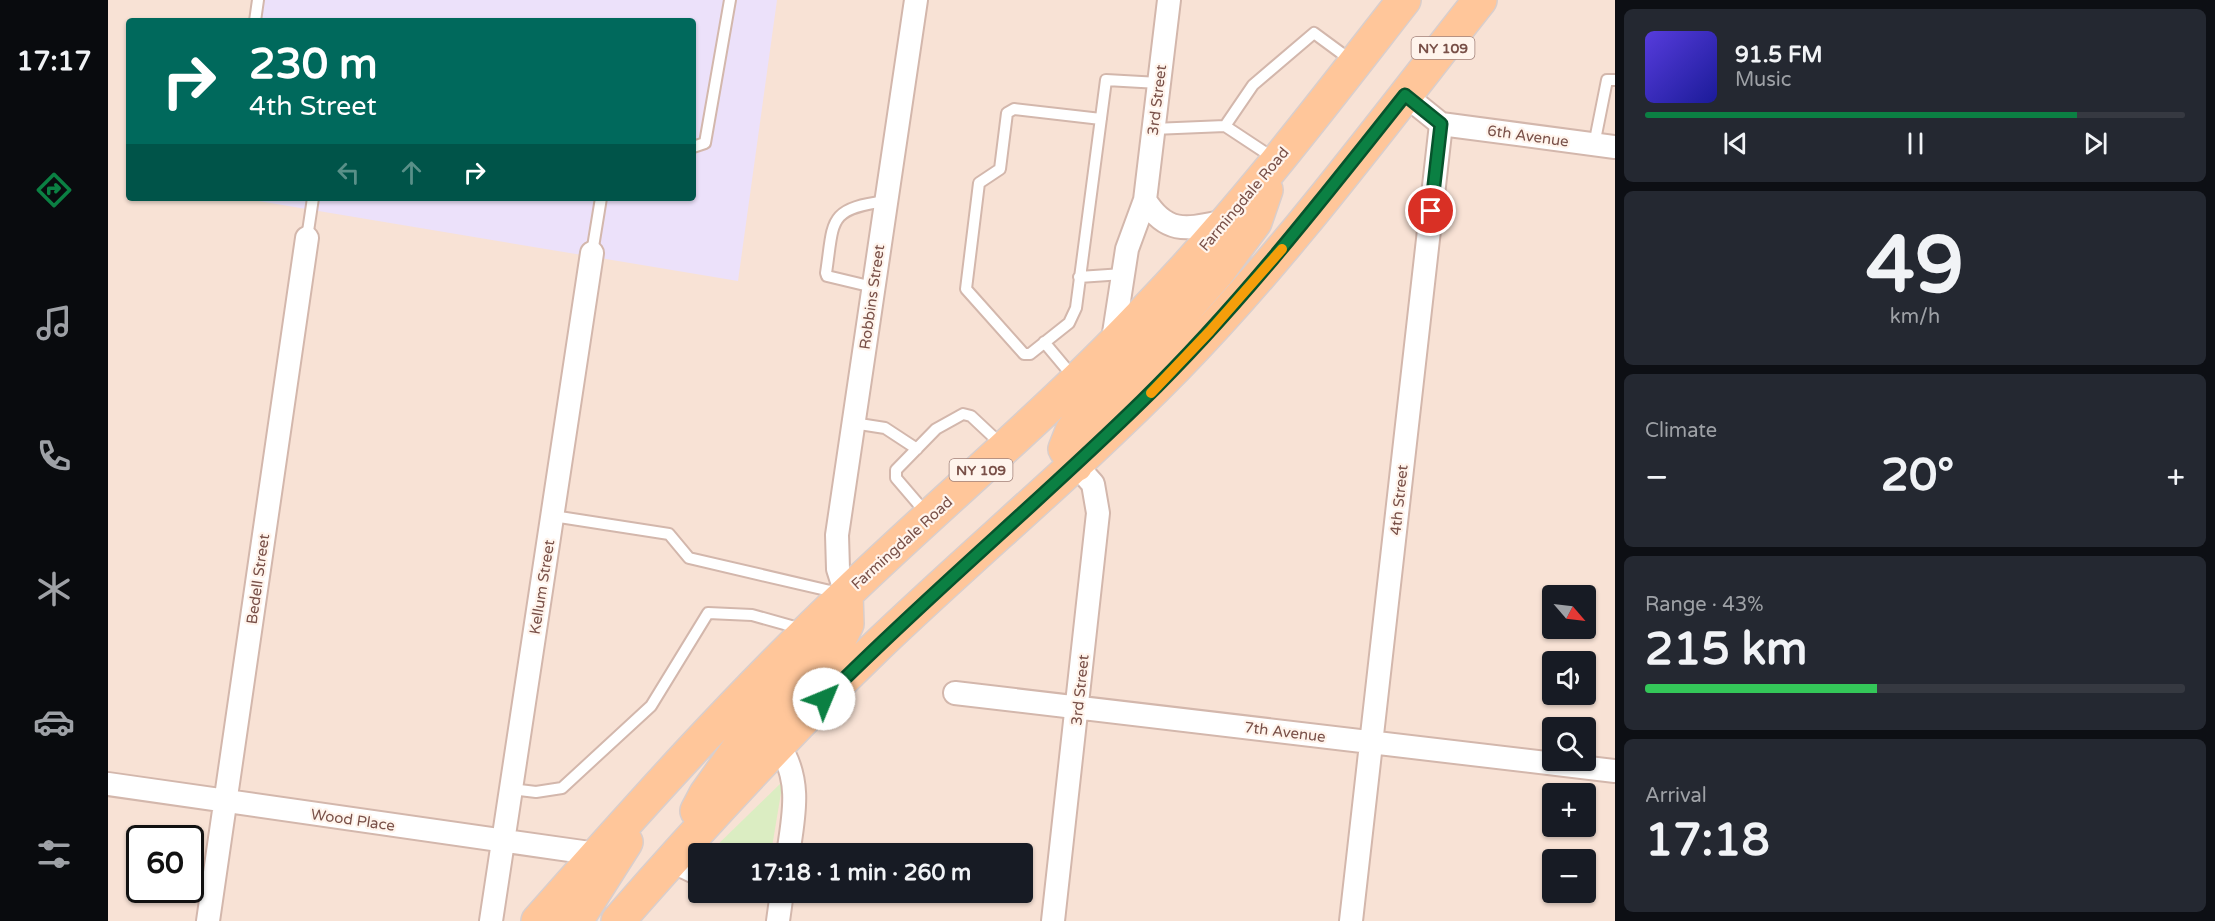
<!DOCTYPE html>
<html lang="en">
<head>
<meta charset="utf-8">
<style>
  body { margin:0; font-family:"Varela Round",sans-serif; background:#242831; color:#f1f3f6; height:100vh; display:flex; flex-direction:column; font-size:22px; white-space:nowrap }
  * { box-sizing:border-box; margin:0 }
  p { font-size:20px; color:#9ea1a6 }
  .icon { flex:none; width:33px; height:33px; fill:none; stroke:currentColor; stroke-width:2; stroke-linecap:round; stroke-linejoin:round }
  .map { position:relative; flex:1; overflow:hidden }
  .panel { display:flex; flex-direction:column; gap:9px; padding:9px; background:#0d0f14; width:600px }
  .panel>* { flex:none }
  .guide { position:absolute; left:18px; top:18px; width:570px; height:183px; border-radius:6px; box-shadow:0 2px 4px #0004; background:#00695c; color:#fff; overflow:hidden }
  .needle { width:39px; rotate:118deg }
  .controls { position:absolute; left:1434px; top:585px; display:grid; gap:12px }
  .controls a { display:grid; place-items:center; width:54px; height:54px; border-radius:6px; background:#171b24; box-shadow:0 2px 4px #0004; font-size:30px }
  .speed { position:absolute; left:18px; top:825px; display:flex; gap:12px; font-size:30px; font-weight:700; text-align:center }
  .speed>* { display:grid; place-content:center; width:78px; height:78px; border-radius:50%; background:#171b24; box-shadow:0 2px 4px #0004; line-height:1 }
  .speed .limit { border:3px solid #111; border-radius:9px; background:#fff; color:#111 }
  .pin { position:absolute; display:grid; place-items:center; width:51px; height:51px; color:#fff; margin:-26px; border:3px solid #fff; border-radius:50%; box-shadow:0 2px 6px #0007 }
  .me { position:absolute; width:66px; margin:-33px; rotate:45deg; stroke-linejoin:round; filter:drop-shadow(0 0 4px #0008) }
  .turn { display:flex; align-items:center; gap:21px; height:126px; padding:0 24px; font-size:27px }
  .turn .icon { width:78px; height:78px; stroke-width:2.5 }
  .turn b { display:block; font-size:42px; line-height:51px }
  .lanes { display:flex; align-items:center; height:57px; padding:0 24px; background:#0003; justify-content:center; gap:30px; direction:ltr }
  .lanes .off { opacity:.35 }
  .big { font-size:45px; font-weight:700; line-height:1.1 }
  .panel .tile { flex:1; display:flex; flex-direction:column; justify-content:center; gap:9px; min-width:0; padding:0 21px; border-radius:9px; background:#242831 }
  .panel .dial { align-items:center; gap:0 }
  .dial b { font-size:78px; line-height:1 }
  .song { display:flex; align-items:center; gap:18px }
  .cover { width:72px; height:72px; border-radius:9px; background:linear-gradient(135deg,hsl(250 70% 55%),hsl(240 70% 35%)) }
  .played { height:6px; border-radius:3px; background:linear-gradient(90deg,#0b8043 80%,#363941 80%) }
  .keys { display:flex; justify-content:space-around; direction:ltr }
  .heat { display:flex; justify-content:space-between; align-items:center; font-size:33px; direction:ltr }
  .charge { height:9px; border-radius:4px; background:linear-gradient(90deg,#34c759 43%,#363941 0) }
  .trip { position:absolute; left:580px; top:843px; width:345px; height:60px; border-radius:6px; background:#171b24; box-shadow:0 2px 4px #0004; font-weight:700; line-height:60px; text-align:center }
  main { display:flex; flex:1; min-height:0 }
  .tab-bar { display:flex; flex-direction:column; width:108px; justify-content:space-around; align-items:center; background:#090b0e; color:#9ea1a6 }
  .tab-bar .icon { width:42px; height:42px }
  .tab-bar .selected { color:#0b8043 }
  .tab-bar b { font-size:27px; color:#f1f3f6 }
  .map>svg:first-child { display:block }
</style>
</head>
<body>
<main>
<nav class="tab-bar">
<b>17:17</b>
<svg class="icon selected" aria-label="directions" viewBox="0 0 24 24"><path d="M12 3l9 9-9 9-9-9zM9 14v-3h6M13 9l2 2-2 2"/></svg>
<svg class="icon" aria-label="music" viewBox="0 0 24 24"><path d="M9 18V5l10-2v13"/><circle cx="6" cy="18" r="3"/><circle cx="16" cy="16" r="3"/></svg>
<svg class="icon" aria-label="phone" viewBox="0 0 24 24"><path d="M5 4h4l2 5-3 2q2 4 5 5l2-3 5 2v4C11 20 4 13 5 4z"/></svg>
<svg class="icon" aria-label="climate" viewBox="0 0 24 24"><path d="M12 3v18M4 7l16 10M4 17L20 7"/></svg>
<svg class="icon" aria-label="car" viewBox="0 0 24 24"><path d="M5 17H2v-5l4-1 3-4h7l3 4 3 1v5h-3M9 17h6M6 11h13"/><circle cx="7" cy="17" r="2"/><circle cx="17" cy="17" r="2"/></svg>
<svg class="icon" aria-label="filters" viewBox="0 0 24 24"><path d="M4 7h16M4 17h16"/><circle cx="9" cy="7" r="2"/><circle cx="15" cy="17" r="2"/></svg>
</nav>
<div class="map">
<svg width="1507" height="921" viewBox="0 0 1507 921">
  <rect width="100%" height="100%" fill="#feefe5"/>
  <path fill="#f8e2d5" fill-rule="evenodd" d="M0,0H1507V921H0ZM21,21H585V198H21ZM1444,596H1478V628H1444ZM1444,662H1478V694H1444ZM1444,728H1478V760H1444ZM1444,794H1478V826H1444ZM32,838H82V890H32ZM591,854H915V892H591ZM1444,860H1478V892H1444Z"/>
  <path fill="#ece1fa" d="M153,0H669L630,281L132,198H585V21H151Z"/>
  <path fill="#dbedc2" d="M675,781L663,853H601Z"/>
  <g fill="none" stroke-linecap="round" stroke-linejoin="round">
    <g stroke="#d3b7ac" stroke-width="14">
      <path id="lane" d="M147,21L150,0
        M993,119L906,109L899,113L892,169L871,183L858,289L916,354H922L961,323L968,308L998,80L1051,83
        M1045,129L1117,126
        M1486,145L1499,80H1507
        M585,147L597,143L622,0
        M1167,159L1117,126L1145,85L1206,33L1244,61
        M199,238L205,198
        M484,253L493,198
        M971,277L1015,274
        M765,287L719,276L718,273C726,220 719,209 778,201
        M936,342L967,379
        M745,423L777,428L809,449
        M818,513L788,478V470L828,429L855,414L863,416L895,446
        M445,516L561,534L581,558L731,593
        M403,789L428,792L454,788L543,706L600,613L644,615L694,629"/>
    </g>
    <g stroke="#d3b7ac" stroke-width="26">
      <path id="street" d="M1297,95L1333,124
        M1333,124L1507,147
        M1037,200C1060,237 1082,228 1119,221
        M1004,346L1019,249L1037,200L1061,0
        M738,594L730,569L729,535L808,0
        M847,693L1507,771
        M670,744C694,779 686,815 680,854
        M0,784L489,854
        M564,861L591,874
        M100,921L199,238
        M383,921L484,253
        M670,921L674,892
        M945,921L990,513L985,484L968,465
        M1243,921L1333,124"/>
    </g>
    <g stroke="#d9cecc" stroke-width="36">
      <path id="primary" d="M968,465L957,449L964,431L971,422L1034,358L1110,272L1147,222L1158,190
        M589,811L598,794L645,728L729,644L739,624L738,594
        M430,921C530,808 630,696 740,592C839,497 945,409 1040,308C1133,212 1214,105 1296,0
        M468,921L518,842
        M510,921C592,827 677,735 767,648C866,553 972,465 1068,367C1179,253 1274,124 1372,0"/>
    </g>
    <use href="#lane" stroke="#fff" stroke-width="10"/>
    <use href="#street" stroke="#fff" stroke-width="22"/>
    <use href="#primary" stroke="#ffc69a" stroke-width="33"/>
  </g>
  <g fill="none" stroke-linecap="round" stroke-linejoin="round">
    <g stroke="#07532c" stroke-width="15">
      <path id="route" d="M716,699C818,596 930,503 1034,401C1130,307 1213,201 1297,95L1333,124L1323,211"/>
    </g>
    <use href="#route" stroke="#0b8043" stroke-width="10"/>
    <path stroke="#f59e0b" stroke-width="10" d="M1043,393L1102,331L1174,249"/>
  </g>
  <g text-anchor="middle" stroke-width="4.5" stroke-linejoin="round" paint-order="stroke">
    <g fill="#fff4ec" stroke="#a18179" stroke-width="1.5">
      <rect x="1303.5" y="37" width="63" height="22" rx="4.5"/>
      <rect x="841.5" y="459" width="63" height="22" rx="4.5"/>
    </g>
    <g font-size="14" font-weight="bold" fill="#795048">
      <text x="1335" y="53">NY 109</text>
      <text x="873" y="475">NY 109</text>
    </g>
    <g font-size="15" fill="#795048" stroke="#fff4ec">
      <text transform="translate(1049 100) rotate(-83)" y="5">3rd Street</text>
      <text transform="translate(1420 136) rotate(8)" y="5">6th Avenue</text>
      <text transform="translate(1136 199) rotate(-50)" y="5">Farmingdale Road</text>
      <text transform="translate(764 297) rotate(-82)" y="5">Robbins Street</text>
      <text transform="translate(1291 500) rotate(-84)" y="5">4th Street</text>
      <text transform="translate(794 543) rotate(-42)" y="5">Farmingdale Road</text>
      <text transform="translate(150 579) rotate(-82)" y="5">Bedell Street</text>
      <text transform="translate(434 587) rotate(-81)" y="5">Kellum Street</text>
      <text transform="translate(972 690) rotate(-84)" y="5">3rd Street</text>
      <text transform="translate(1177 732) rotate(7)" y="5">7th Avenue</text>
      <text transform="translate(245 820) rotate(8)" y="5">Wood Place</text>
    </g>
  </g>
</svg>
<div class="controls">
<a><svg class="needle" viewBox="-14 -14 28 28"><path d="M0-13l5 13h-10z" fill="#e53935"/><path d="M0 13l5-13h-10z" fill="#9ea1a6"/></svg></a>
<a><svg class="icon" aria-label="sound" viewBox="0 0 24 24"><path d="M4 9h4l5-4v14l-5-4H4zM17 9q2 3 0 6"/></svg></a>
<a><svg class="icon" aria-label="search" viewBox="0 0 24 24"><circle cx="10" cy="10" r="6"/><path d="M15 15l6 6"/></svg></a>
<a>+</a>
<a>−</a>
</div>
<div class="speed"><div class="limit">60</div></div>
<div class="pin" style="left:1323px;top:211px;background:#d93025"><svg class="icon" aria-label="arrive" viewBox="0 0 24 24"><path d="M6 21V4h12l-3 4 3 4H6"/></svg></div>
<svg class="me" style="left:716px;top:699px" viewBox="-20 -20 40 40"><circle r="19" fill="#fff"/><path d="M0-13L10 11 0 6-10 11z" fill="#0b8043"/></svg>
<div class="trip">17:18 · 1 min · 260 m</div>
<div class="guide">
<div class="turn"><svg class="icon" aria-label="right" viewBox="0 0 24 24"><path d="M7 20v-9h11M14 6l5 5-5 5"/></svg><div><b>230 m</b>4th Street</div></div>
<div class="lanes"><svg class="icon off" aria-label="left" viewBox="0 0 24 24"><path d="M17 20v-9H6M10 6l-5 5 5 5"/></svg><svg class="icon off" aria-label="ahead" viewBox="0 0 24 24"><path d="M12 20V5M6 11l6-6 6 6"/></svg><svg class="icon" aria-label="right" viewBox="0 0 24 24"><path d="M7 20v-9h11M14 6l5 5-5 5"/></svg></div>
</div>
</div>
<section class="panel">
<div class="tile">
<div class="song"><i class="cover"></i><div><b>91.5 FM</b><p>Music</p></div></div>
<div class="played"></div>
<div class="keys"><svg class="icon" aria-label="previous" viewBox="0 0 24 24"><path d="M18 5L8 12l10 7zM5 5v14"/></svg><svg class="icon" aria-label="pause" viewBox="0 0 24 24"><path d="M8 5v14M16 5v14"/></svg><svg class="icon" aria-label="next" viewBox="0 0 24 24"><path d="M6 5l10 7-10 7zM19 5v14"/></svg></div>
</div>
<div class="tile dial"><b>49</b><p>km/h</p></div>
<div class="tile"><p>Climate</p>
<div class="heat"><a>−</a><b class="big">20°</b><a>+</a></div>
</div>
<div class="tile"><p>Range · 43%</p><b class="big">215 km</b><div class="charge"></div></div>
<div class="tile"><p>Arrival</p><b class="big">17:18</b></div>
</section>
</main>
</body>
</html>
